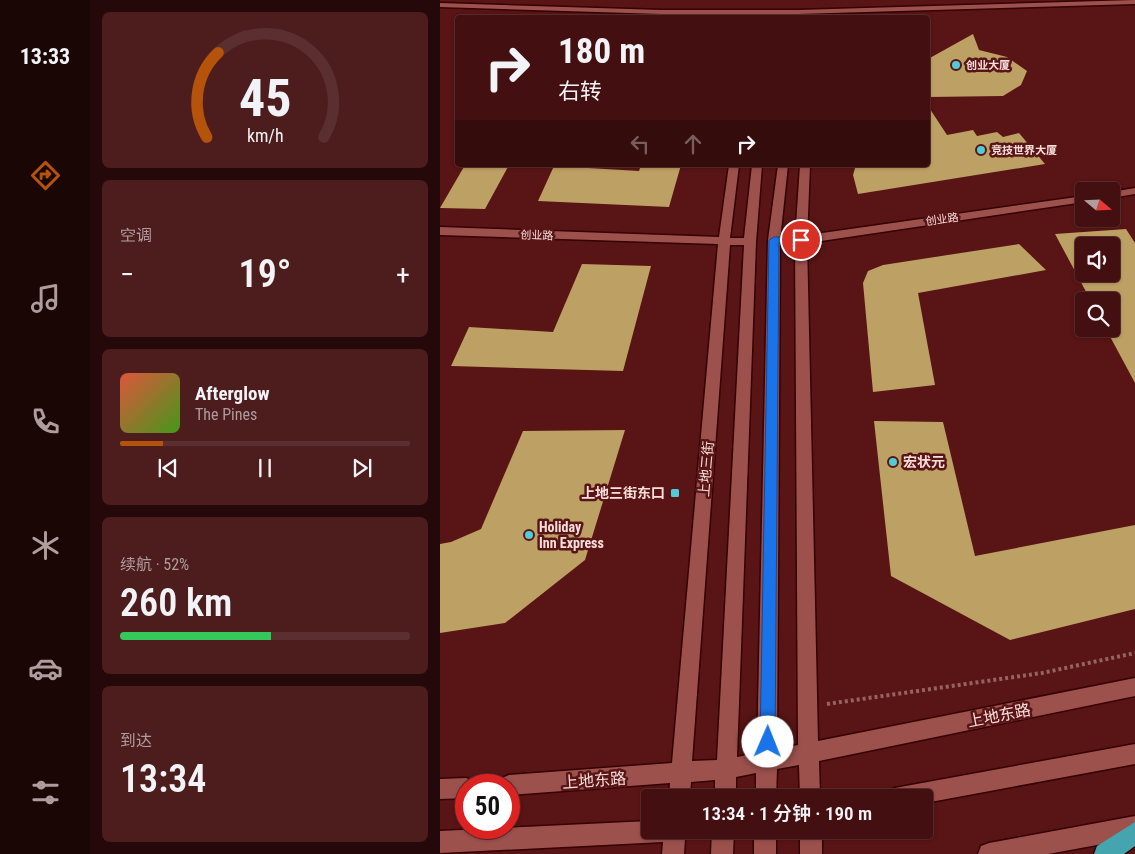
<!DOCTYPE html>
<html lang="zh">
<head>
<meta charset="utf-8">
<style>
  body { margin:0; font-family:"Roboto Condensed","Noto Sans SC",sans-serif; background:#4d1d1e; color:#f1f3f6; height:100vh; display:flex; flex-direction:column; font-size:19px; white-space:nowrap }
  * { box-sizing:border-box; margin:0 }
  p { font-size:16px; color:#af9c9f }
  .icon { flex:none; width:28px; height:28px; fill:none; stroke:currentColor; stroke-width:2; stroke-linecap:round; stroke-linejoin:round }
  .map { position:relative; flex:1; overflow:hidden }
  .drawer { display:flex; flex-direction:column; gap:12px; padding:12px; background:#250809; width:350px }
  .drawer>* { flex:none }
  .banner { position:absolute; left:15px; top:15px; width:475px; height:152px; border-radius:5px; box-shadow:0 1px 4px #0004,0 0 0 1px #5b2f30; background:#430f10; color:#f1f3f6; overflow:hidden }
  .needle { width:32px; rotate:109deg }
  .fabs { position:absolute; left:635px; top:182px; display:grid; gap:10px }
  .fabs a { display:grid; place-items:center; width:45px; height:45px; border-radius:5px; background:#430f10; box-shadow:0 1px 4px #0004,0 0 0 1px #5b2f30; font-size:25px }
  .speed { position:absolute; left:15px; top:774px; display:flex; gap:10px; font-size:25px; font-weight:700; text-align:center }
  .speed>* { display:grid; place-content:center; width:65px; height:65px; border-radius:50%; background:#430f10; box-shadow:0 1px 4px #0004,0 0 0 1px #5b2f30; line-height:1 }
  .speed .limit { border:8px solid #d22; background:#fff; color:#111 }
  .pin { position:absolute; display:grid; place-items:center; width:42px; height:42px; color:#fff; margin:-21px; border:2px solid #fff; border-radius:50%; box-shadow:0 1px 5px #0007 }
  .me { position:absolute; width:55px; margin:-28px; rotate:1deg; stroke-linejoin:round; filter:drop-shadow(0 0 4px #0008) }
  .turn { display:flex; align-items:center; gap:18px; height:105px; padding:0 20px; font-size:22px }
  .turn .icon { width:65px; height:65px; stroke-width:2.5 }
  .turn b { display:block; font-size:35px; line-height:42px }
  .lanes { display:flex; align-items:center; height:48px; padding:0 20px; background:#0003; justify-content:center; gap:25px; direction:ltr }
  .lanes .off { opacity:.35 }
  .big { font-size:38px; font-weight:600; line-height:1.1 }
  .drawer .widget { flex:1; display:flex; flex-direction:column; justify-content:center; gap:8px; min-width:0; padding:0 18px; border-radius:8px; background:#4d1d1e }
  .drawer .dial { align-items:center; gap:0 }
  .dial svg { height:130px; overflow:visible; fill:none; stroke:#5b2f30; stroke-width:7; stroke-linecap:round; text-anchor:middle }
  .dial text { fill:#f1f3f6; stroke:none }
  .song { display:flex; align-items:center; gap:15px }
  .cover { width:60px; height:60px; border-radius:8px; background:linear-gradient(135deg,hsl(10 70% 55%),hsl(100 70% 35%)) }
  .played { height:5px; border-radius:2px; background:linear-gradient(90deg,#b45309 15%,#5b2f30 15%) }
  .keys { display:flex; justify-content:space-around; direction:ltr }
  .heat { display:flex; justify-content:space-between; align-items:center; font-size:28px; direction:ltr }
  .charge { height:8px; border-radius:4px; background:linear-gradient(90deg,#34c759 52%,#5b2f30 0) }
  .trip { position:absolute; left:201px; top:789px; width:292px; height:50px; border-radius:5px; background:#430f10; box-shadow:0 1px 4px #0004,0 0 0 1px #5b2f30; font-weight:600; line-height:50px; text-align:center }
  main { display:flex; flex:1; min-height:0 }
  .menu { display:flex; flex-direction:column; width:90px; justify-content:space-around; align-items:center; background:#1b0606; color:#af9c9f }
  .menu .icon { width:35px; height:35px }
  .menu .active { color:#b45309 }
  .menu b { font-size:22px; color:#f1f3f6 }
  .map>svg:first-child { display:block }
</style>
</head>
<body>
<main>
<nav class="menu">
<b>13:33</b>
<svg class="icon active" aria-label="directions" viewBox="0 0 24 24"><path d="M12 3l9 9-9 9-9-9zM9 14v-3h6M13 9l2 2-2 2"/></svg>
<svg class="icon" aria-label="music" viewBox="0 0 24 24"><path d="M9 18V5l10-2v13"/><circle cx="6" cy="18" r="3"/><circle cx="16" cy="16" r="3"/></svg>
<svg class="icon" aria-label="phone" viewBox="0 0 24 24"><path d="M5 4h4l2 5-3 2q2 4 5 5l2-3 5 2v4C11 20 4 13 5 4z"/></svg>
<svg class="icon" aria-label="climate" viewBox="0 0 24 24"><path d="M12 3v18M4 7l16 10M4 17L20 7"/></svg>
<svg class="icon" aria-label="car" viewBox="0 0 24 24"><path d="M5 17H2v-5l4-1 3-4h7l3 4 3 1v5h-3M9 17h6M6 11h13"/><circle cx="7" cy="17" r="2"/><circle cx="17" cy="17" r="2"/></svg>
<svg class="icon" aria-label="filters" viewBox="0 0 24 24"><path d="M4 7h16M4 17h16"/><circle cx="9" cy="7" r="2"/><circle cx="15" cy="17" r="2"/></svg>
</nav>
<section class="drawer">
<div class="widget dial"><svg viewBox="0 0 100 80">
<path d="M14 69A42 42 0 1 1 86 69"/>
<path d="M14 69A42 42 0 0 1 21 17" stroke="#b45309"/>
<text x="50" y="56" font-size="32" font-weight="700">45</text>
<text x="50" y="72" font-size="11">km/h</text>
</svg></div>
<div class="widget"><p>空调</p>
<div class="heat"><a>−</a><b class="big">19°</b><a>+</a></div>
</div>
<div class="widget">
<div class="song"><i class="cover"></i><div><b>Afterglow</b><p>The Pines</p></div></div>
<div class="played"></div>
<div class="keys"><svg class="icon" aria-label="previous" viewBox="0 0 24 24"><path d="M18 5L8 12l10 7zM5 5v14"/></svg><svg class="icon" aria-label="pause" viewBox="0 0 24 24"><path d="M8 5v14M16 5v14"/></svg><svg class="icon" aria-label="next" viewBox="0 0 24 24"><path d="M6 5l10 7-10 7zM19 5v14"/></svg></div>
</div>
<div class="widget"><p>续航 · 52%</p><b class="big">260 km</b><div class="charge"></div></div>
<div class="widget"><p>到达</p><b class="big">13:34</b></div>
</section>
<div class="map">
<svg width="695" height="854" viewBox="0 0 695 854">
  <rect width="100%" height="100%" fill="#591415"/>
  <path fill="#bda064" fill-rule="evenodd" d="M533,34L539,50L567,57L587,71L581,85L563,96L488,97V59Z
    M488,106L507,135L533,130L537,136L557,132L563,137L579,133L605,164L418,194L413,175L416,165H488Z
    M25,165H69L45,209L0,208Z
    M201,165H241L229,207L98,201L114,166L199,171Z
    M686,229L695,243V383L666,329H671V301H651L615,234ZM644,246H671V274H644Z
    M579,244L606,270L478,293L495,385L433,392L423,283L428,271L443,265Z
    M142,264L211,266L183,371L11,366L29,327L113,332Z
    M434,421L503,422L535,556L695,525V609L570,640L451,576Z
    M185,430L145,560L65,623L0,633V544L11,542L41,529L83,431Z"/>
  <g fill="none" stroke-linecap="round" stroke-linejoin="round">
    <g stroke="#350204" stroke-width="3">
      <path id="street" d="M695,188V194L671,198V192Z
        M644,196V202L361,244L355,240L361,236Z
        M695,816V838L608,854H538L541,846L549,843Z"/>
    </g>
    <g stroke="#350204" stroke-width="3">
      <path id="secondary" d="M695,0V4L358,14H221L0,7V3L221,10H358Z
        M289,165H299L290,238H304L312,165H322L316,242L297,757L317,753L328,240L338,165H348L340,240L337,749L358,745L355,240L360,165H370L367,240L378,741L695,678V696L379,761L380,798H360L359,765L337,769L336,798H316V773L296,777V798H275V780L251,782L250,798H229L230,783L69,795V785H59L62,778L69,775L232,763L278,244L0,235V227L279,237ZM290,245H304L277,760L252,761Z
        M695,744V764L485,803V798H445L448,791L455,788Z
        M26,778L33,781L35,785H26V798L0,799V779Z
        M210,821V830H252L249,838L245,839L244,854H222L223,842L0,853V831Z
        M272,830H294L293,854H271Z
        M314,830H336V854H314Z
        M360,830H382V854H360Z"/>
    </g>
    <g stroke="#350204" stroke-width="3">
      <path id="highway" d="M695,822V846L684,854H654L657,846Z"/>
    </g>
    <path stroke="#976362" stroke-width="4" stroke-dasharray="3 3" stroke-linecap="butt" d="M387,704L602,673L695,653"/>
    <use href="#street" fill="#9d514d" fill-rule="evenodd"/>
    <use href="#secondary" fill="#9d514d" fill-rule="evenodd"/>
    <use href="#highway" fill="#44a5ae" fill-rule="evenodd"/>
  </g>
  <path fill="#1a73e8" stroke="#114b97" d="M334,237H361L365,240L361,242L339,243L335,742L333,747L328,750L322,747L320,742L329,240Z"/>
  <g fill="#52cbd8" stroke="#591415" stroke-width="2">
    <circle cx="516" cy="65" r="5"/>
    <circle cx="541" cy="150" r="5"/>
    <circle cx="453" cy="462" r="5"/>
    <rect x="230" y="488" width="10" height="10" rx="2.5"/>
    <circle cx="89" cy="535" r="5"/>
  </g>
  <g text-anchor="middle" stroke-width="5" stroke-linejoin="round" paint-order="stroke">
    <g font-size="11" font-weight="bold" fill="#f9dedb" stroke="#591415" text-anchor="start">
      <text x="526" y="69">创业大厦</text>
      <text x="551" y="154">竞技世界大厦</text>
    </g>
    <g font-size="11" fill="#f9dedb" stroke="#591415">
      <text transform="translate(502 219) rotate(-8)" y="4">创业路</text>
      <text transform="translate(97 235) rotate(2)" y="4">创业路</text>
    </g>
    <g font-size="14" font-weight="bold" fill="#f9dedb" stroke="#591415" text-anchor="start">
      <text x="463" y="467">宏状元</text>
      <text x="225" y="498" text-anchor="end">上地三街东口</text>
      <text x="99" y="532">Holiday<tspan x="99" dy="16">Inn Express</tspan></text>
    </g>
    <g font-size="14" fill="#f9dedb" stroke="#591415">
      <text transform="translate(266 469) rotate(-85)" y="5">上地三街</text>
    </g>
    <g font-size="16" fill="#f9dedb" stroke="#591415">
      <text transform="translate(559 715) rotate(-11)" y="6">上地东路</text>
      <text transform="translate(154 780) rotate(-4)" y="6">上地东路</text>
    </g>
  </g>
</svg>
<div class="fabs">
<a><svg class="needle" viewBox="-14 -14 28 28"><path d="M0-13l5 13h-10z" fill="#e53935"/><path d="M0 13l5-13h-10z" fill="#af9c9f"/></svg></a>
<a><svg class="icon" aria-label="sound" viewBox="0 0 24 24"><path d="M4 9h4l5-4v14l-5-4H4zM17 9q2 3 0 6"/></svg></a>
<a><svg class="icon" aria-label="search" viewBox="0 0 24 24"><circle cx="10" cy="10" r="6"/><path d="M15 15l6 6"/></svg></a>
</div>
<div class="speed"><div class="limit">50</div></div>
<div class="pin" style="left:361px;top:240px;background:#d93025"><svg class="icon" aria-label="arrive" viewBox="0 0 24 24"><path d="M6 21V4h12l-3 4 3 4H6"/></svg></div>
<svg class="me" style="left:328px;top:742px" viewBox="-20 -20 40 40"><circle r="19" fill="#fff"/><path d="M0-13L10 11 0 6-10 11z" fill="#1a73e8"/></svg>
<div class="trip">13:34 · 1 分钟 · 190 m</div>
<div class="banner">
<div class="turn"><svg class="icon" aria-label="right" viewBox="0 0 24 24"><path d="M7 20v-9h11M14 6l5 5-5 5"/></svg><div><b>180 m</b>右转</div></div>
<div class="lanes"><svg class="icon off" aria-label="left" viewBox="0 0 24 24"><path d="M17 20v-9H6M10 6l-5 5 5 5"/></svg><svg class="icon off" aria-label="ahead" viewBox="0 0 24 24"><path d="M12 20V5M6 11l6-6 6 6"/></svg><svg class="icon" aria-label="right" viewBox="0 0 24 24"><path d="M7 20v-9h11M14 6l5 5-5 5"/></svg></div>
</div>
</div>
</main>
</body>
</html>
